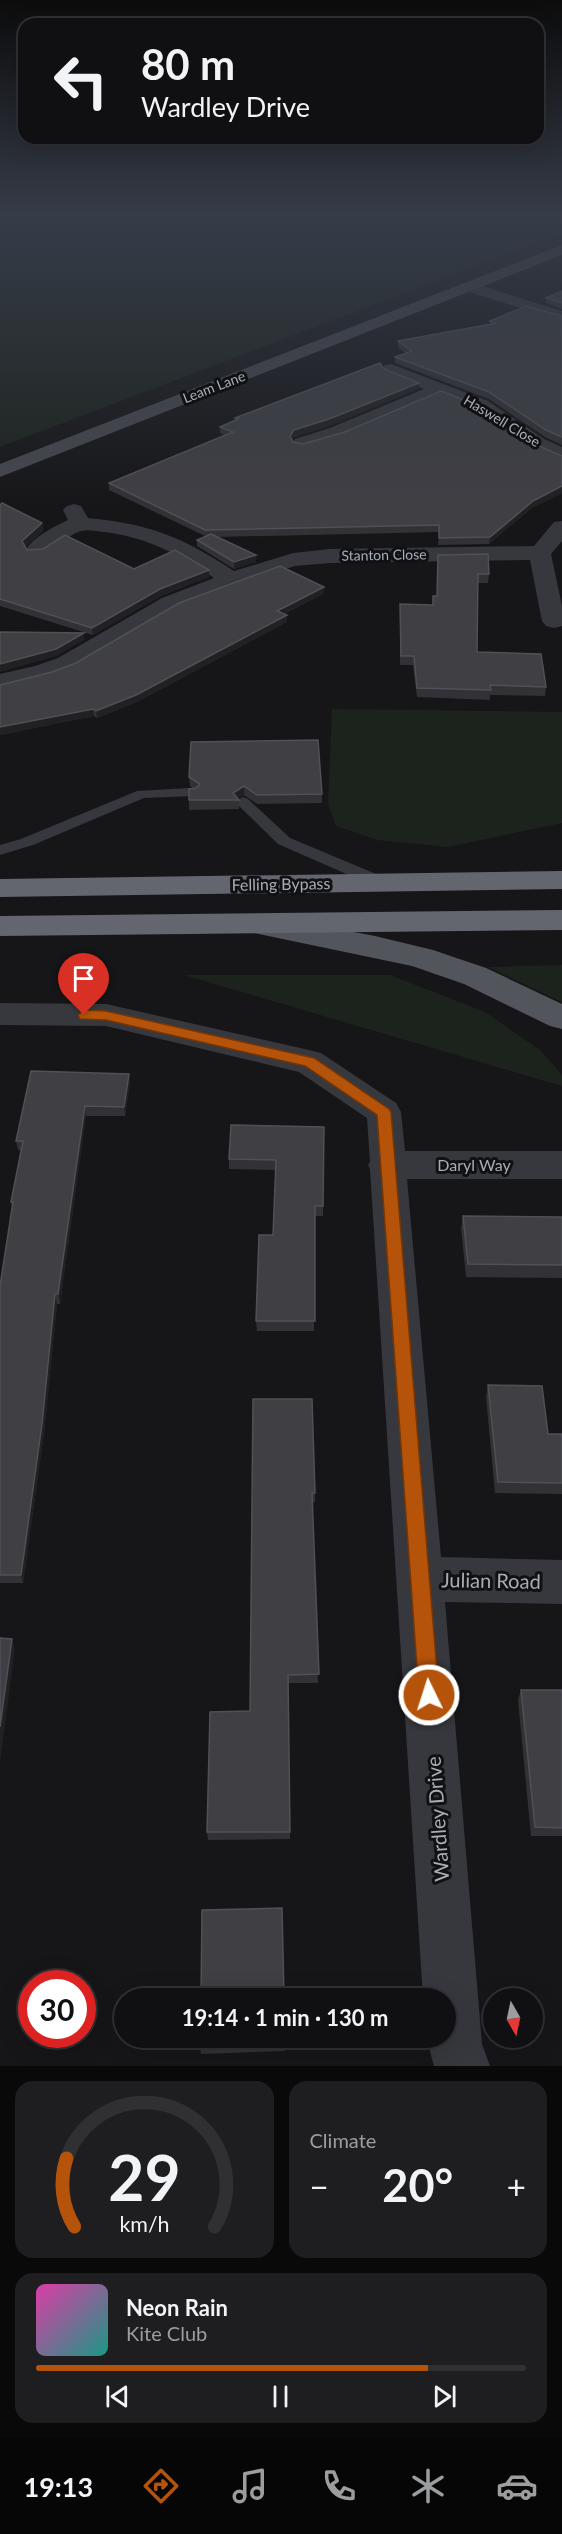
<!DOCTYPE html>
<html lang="en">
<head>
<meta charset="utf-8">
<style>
  body { margin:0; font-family:Lato,sans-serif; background:#1e1e20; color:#f1f3f6; height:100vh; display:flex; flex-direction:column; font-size:22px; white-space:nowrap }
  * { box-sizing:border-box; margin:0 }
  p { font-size:20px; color:#9c9d9f }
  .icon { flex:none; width:33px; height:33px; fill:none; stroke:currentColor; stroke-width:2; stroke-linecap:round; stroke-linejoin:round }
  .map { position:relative; height:2066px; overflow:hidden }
  .drawer { display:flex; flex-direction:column; gap:15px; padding:15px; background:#09090a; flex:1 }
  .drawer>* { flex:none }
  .banner { position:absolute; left:18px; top:18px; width:526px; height:126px; border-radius:18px; box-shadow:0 6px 24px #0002,0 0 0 2px #303032; background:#101012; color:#f1f3f6; overflow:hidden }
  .needle { width:39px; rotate:171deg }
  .controls { position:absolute; left:483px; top:1988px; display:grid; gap:12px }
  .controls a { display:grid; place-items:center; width:60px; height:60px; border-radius:50%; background:#101012; box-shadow:0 6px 24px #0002,0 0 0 2px #303032; font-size:30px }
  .speed { position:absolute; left:18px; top:1970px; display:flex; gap:12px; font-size:30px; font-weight:700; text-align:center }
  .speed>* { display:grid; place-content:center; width:78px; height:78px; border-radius:50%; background:#101012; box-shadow:0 6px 24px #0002,0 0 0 2px #303032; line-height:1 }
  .speed .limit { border:9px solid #d22; background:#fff; color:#111 }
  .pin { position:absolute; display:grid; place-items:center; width:51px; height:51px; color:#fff; margin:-62px -26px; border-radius:50% 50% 50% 0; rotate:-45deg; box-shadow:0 0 6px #0007 }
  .pin .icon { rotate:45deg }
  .me { position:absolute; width:66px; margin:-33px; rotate:356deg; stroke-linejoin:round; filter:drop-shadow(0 0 4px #0008) }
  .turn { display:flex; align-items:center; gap:21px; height:126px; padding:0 24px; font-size:27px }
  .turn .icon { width:78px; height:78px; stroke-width:2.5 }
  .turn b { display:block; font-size:42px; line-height:51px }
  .big { font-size:45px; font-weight:700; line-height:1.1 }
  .drawer .tile { flex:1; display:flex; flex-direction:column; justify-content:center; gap:9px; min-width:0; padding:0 21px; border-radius:18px; background:#1e1e20 }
  .drawer .dial { align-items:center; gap:0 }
  .dial svg { height:156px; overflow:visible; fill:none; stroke:#303032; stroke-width:7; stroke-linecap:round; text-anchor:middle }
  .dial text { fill:#f1f3f6; stroke:none }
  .song { display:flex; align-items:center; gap:18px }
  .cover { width:72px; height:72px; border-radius:9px; background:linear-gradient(135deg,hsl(320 70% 55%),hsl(170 70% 35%)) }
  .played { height:6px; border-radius:3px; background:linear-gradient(90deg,#b45309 80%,#303032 80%) }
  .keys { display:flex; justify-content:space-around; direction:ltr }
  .heat { display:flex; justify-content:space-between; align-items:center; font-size:33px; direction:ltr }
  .drawer .tiles { flex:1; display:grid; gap:15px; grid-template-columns:1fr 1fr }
  .tile:last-child { grid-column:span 2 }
  .trip { position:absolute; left:114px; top:1988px; width:342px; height:60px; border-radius:30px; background:#101012; box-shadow:0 6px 24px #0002,0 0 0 2px #303032; font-weight:700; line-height:60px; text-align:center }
  .menu { display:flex; height:96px; justify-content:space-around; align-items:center; background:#060607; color:#9c9d9f }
  .menu .icon { width:42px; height:42px }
  .menu .on { color:#b45309 }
  .menu b { font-size:27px; color:#f1f3f6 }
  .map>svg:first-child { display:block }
</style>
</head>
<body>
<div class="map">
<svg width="562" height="2066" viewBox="0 0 562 2066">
  <rect width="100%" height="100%" fill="#161618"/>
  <path fill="#1c231d" d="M0,215H562V233L0,447Z
    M332,709L562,712V823L448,847L377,840L336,826L328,804Z
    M562,965V1002L488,967Z
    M184,975H390L485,1012L540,1050L562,1075V1086Z"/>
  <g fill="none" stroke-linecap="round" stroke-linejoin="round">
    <path fill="#37383d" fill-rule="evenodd" d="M190,788L195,790L198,793L195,796L144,798L33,845L0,855V845L21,839L137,791Z
      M243,797L248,799L290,838L388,879L390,883L388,887H376L278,844L238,805L235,802Z"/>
    <path fill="#37383d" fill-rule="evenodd" d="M469,282L562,311V321L463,290L461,287Z
      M391,364L488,401L544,439L562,447V461L530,447L474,409L440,395L344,436L302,449L295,447L292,443L295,439L330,428L424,389L385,373L382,369L385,365Z
      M74,504L81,506L88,518C150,524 182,537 234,571L293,553L330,549L534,546L554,522L562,521V541L551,554L562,606V626L554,628L546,626L542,621L530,560L330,563L295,566L239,584L178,608L76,668L52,677L0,690V674L35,666L58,658L162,598L214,578C179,554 146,537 104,532C97,531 87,529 81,531C62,537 49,560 28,555L25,550C35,536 53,527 68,520L63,510L67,506Z
      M0,1003L106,1004L309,1050L321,1053L396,1103L401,1112L405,1151H562V1179H407L441,1557L562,1560V1604L445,1602L482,2044L490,2066H434L426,2037H446V1998H423L370,1169L368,1165L370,1162L367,1118L299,1072L106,1026L0,1025Z"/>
    <path fill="#45474d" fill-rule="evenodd" d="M562,245V255L0,477V464Z"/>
    <path fill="#53555c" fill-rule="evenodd" d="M256,914L375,936L433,950L486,968L562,1004V1029L550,1026L464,984L412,966L245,931L241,924L245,917Z"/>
    <path fill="#63666e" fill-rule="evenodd" d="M562,871V889L0,897V879Z
      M562,910V930L0,936V916Z"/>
  </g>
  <path fill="#323236" d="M562,291V309L546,303V298Z
    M562,316V445L545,437L489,399L395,363V357L406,353L398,348V341L490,324V321Z
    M384,369L418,389L329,426L294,437L292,440L293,442L303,444L530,442L562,456V493L532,508L489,544L438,545L439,532L217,537L256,555V562L234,569L197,546V540L205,536L109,490V483L225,435L220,433V427L235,420V418Z
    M0,505L42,523L43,531L25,547L27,550L134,569L209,577L161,596L93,635L0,606Z
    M488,554L489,574L488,583H478L477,652L546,687L545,696L490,695V700L417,697L413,665H400V604L433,605L436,596Z
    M324,587L323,594L284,614L287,615V622L137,702L97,718L94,716L0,735V685L52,672Z
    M189,777L322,794V803L257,804L244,795L238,799L239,800V809L189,810V800L194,789L190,786Z
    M130,1083L125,1116H86L60,1304H57L44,1433L23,1583H0V1286L12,1208L11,1202L21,1150H18L16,1141Z
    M324,1127L323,1216H315L314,1331H257L256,1321L273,1235L276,1170L229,1169V1159Z
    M463,1216L562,1217V1278L466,1277L461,1228Z
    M488,1385L548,1434H562V1494L495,1493L486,1397Z
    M253,1399L315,1493V1502L312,1503L318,1683H288L290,1839L208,1840L207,1832L250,1711Z
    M521,1690H562V1836H531L518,1700Z
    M285,2046V2051L201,2054L200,2049Z"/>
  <path fill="#212124" d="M419,383L418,389L329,426L294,437L290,443V436L294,430Z
    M562,486V493L532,508L489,544L490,537L533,501Z
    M42,523L43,531L23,549L22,541Z
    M256,555V562L234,569V562Z
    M209,570V577L161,596L93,635L92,628L160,589Z
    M324,587L323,594L277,617V611Z
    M287,615V622L137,702L97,718L96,711Z
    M84,633V640L57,656L0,672V664Z
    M93,709L94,716L0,735V727Z
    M244,786V795L236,800L233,793Z
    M129,1074L130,1083L125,1116L124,1107Z
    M85,1106L86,1116L60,1304L58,1294Z
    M55,1294L57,1304L44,1433L23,1583L21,1575Z
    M12,1639L15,1649L0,1763V1727Z"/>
  <path fill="#3f3f44" stroke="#4f5156" stroke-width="1.5" d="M562,291V303L546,298Z
    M526,306L562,316V437L546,430L489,392L395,357L412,351L398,341L497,323L490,321Z
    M380,363L384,369L419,383L329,419L294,430L290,436L293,442L303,444L345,432L441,391L474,404L530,442L562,456V486L533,501L490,537L439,538V525L205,530L109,483L233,432L220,427L238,419L235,418Z
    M2,503L42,523L22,541L27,550L43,549L65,535L134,569L175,550L209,570L160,589L92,628L0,599V505Z
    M211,534L256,555L234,562L197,540Z
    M488,554L489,574H478L477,652L541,654L546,687L490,685L491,690L417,688L414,656H401L400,604L433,605V596H437L438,555Z
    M280,566L324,587L277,611L287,615L136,695L96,711L93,709L0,727V685L52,672L76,663L179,603Z
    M0,632L84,633L56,649L0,664Z
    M318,740L322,794L257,795L244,786L233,793L239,800H189V789L196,788L200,784L189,777L191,742Z
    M31,1071L129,1074L124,1107L85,1106L58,1294H55L42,1424L21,1575H0V1286L13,1202H11L23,1141H16Z
    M231,1125L324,1127L323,1206H315V1321H256L259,1235H273L276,1160L229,1159Z
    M463,1216L562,1217V1265L468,1264Z
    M488,1385L542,1386L548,1434H562V1483L498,1482Z
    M253,1399H312L315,1493H312L319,1674L288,1675L290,1832H207L210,1712L250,1711Z
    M0,1638L12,1639L0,1727Z
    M521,1690H562V1828L535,1827Z
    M282,1908L284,1998H201L202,1910Z
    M200,2037H285V2046L200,2049Z"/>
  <linearGradient id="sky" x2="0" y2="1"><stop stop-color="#0c0c0d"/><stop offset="0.43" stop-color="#363c48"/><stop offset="1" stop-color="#363c48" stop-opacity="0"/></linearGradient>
  <rect width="562" height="504" fill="url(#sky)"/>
  <path fill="#b45309" stroke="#753606" stroke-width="1.5" d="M84,1010L106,1011L314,1058L389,1109L391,1112L439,1695L436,1702L429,1705L422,1702L419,1695L377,1115L305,1066L106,1020L80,1019L78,1015Z"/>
  <g text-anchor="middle" stroke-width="6" stroke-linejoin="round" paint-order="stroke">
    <g font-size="14" fill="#a8adb8" stroke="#111113">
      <text transform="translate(214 387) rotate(-21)" y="5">Leam Lane</text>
      <text transform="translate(502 421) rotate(31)" y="5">Haswell Close</text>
      <text transform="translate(384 555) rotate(-1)" y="5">Stanton Close</text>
    </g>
    <g font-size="16" fill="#a8adb8" stroke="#111113">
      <text transform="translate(281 884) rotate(-1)" y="6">Felling Bypass</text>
      <text x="474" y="1171">Daryl Way</text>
    </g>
    <g font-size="20" fill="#a8adb8" stroke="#111113">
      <text transform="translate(491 1581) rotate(1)" y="7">Julian Road</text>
      <text transform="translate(438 1819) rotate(-94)" y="7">Wardley Drive</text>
    </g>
  </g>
</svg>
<div class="controls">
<a><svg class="needle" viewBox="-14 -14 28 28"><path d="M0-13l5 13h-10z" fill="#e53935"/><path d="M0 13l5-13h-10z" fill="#9c9d9f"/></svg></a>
</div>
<div class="speed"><div class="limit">30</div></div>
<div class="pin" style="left:84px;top:1015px;background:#d93025"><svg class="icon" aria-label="arrive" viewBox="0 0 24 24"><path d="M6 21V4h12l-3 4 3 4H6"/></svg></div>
<svg class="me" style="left:429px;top:1695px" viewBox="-20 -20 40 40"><circle r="17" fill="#b45309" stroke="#fff" stroke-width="3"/><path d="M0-11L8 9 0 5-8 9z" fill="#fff"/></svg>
<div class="trip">19:14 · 1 min · 130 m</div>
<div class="banner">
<div class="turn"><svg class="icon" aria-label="left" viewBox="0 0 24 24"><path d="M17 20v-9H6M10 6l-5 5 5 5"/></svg><div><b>80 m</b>Wardley Drive</div></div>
</div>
</div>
<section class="drawer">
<div class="tiles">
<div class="tile dial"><svg viewBox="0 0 100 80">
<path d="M14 69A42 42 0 1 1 86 69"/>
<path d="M14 69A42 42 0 0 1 10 34" stroke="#b45309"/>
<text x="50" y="56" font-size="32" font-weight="700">29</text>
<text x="50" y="72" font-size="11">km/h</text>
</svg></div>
<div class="tile"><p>Climate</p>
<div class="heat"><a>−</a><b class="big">20°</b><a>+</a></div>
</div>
<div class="tile">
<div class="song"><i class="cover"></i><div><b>Neon Rain</b><p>Kite Club</p></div></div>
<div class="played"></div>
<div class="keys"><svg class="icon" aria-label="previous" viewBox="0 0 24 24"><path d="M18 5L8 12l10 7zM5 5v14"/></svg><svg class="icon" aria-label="pause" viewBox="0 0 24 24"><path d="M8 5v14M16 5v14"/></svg><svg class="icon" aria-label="next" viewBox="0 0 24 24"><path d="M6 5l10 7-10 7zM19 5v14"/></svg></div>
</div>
</div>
</section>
<nav class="menu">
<b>19:13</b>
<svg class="icon on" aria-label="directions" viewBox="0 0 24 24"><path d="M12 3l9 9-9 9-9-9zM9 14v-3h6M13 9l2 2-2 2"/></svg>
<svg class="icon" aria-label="music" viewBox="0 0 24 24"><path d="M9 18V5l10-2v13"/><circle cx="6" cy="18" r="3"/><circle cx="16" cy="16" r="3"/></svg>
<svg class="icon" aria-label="phone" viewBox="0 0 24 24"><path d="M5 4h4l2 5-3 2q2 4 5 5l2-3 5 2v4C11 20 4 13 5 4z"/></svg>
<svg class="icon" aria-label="climate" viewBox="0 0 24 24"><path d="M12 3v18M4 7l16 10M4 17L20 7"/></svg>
<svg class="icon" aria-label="car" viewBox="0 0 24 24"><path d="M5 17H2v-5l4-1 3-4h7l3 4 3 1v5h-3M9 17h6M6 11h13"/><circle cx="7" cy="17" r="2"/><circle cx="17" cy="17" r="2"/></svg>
</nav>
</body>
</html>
